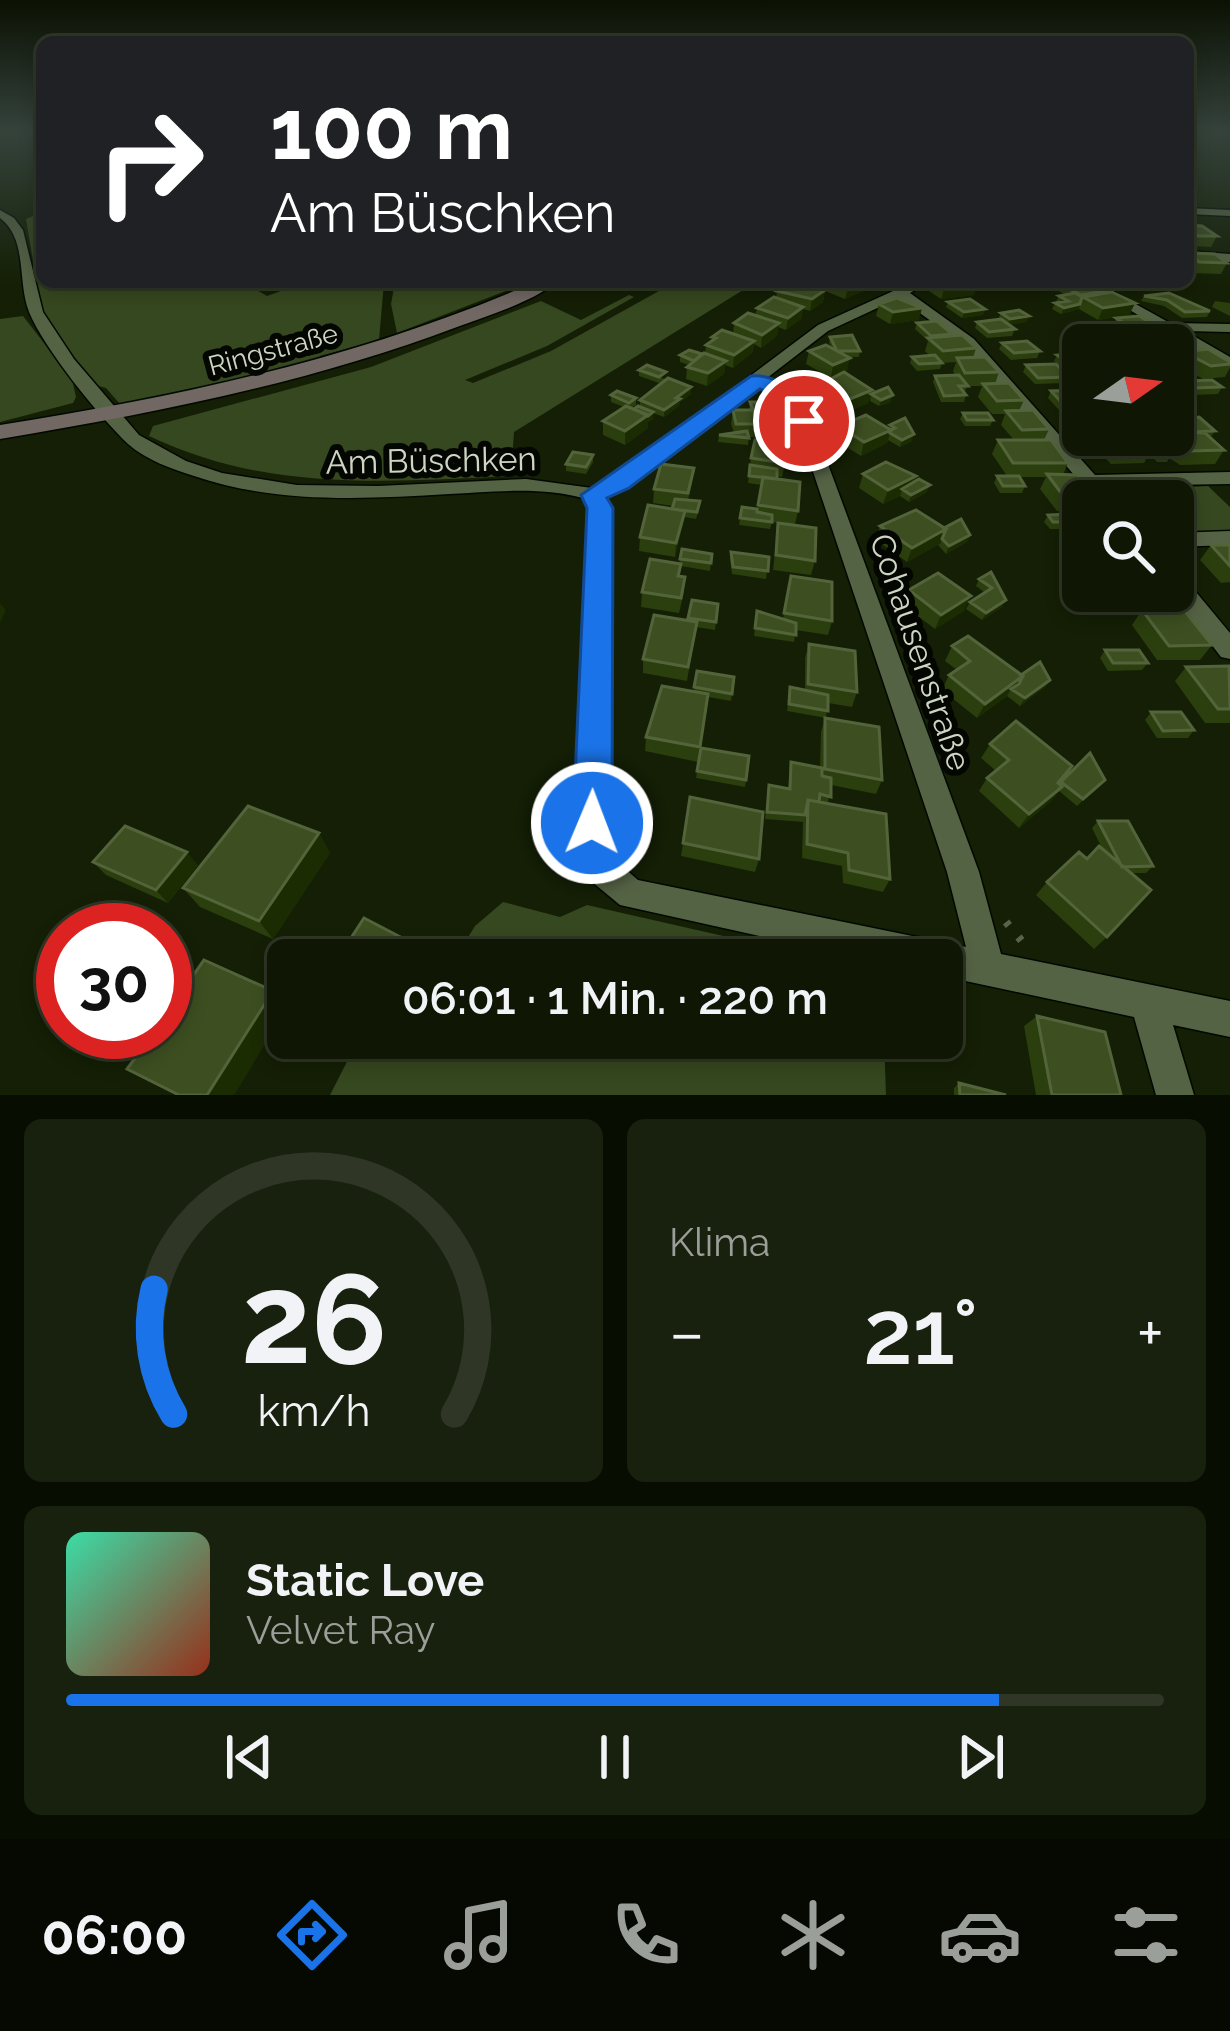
<!DOCTYPE html>
<html lang="de">
<head>
<meta charset="utf-8">
<style>
  body { margin:0; font-family:Raleway,sans-serif; background:#18200e; color:#f1f3f6; height:100vh; display:flex; flex-direction:column; font-size:45px; white-space:nowrap }
  * { box-sizing:border-box; margin:0 }
  p { font-size:39px; color:#9b9f9a }
  .icon { flex:none; width:66px; height:66px; fill:none; stroke:currentColor; stroke-width:2; stroke-linecap:round; stroke-linejoin:round }
  .map { position:relative; height:1095px; overflow:hidden }
  .details { display:flex; flex-direction:column; gap:24px; padding:24px; background:#080d02; flex:1 }
  .details>* { flex:none }
  .guide { position:absolute; left:36px; top:36px; width:1158px; height:252px; border-radius:18px; box-shadow:0 6px 18px #0003,0 0 0 3px #2f3626; background:#202124; color:#fff; overflow:hidden }
  .needle { width:78px; rotate:76deg }
  .fabs { position:absolute; left:1062px; top:324px; display:grid; gap:24px }
  .fabs a { display:grid; place-items:center; width:132px; height:132px; border-radius:18px; background:#0f1704; box-shadow:0 6px 18px #0003,0 0 0 3px #2f3626; font-size:60px }
  .speed { position:absolute; left:36px; top:903px; display:flex; gap:24px; font-size:60px; font-weight:700; text-align:center }
  .speed>* { display:grid; place-content:center; width:156px; height:156px; border-radius:50%; background:#0f1704; box-shadow:0 6px 18px #0003,0 0 0 3px #2f3626; line-height:1 }
  .speed .limit { border:18px solid #d22; background:#fff; color:#111 }
  .pin { position:absolute; display:grid; place-items:center; width:102px; height:102px; color:#fff; margin:-51px; border:6px solid #fff; border-radius:50%; box-shadow:0 3px 12px #0007 }
  .me { position:absolute; width:132px; margin:-66px; rotate:1deg; stroke-linejoin:round; filter:drop-shadow(0 0 9px #0008) }
  .turn { display:flex; align-items:center; gap:42px; height:252px; padding:0 36px; font-size:54px }
  .turn .icon { width:156px; height:156px; stroke-width:2.5 }
  .turn b { display:block; font-size:84px; line-height:102px }
  .big { font-size:90px; font-weight:600; line-height:1.1 }
  .details .widget { flex:1; display:flex; flex-direction:column; justify-content:center; gap:18px; min-width:0; padding:0 42px; border-radius:18px; background:#18200e }
  .details .dial { align-items:center; gap:0 }
  .dial svg { height:312px; overflow:visible; fill:none; stroke:#2f3626; stroke-width:7; stroke-linecap:round; text-anchor:middle }
  .dial text { fill:#f1f3f6; stroke:none }
  .song { display:flex; align-items:center; gap:36px }
  .cover { width:144px; height:144px; border-radius:18px; background:linear-gradient(135deg,hsl(160 70% 55%),hsl(10 70% 35%)) }
  .played { height:12px; border-radius:6px; background:linear-gradient(90deg,#1a73e8 85%,#2f3626 85%) }
  .keys { display:flex; justify-content:space-around; direction:ltr }
  .heat { display:flex; justify-content:space-between; align-items:center; font-size:66px; direction:ltr }
  .details .tiles { flex:1; display:grid; gap:24px; grid-template-columns:1fr 1fr }
  .widget:last-child { grid-column:span 2 }
  .trip { position:absolute; left:267px; top:939px; width:696px; height:120px; border-radius:18px; background:#0f1704; box-shadow:0 6px 18px #0003,0 0 0 3px #2f3626; font-weight:600; line-height:120px; text-align:center }
  .menu { display:flex; height:192px; justify-content:space-around; align-items:center; background:#060902; color:#9b9f9a }
  .menu .icon { width:84px; height:84px }
  .menu .active { color:#1a73e8 }
  .menu b { font-size:54px; color:#f1f3f6 }
  .map>svg:first-child { display:block }
</style>
</head>
<body>
<div class="map">
<svg width="1230" height="1095" viewBox="0 0 1230 1095">
  <rect width="100%" height="100%" fill="#141f05"/>
  <path fill="#36481f" d="M42,212V282H243L267,296L306,282H384L379,340L320,356V362L120,404L106,388L95,385L42,313L26,219Z
    M395,282H529L397,333L391,304Z
    M693,282H756L514,432L511,476C386,482 266,492 149,436L153,426L371,367L541,301L581,320L629,295L634,297L547,346L465,380L473,383L551,351L668,286Z
    M23,316L72,379L76,397L73,403L0,422V319Z
    M1208,486L1230,507V531L1173,532V501H1123L1133,490Z
    M503,902L560,917L587,905L829,960H454L475,926Z
    M392,1038H884L886,1095H330L356,1044L383,1055Z"/>
  <g fill="none" stroke-linecap="round" stroke-linejoin="round">
    <g stroke="#020900" stroke-width="3">
      <path id="street" d="M1188,208L1230,210V216L1188,214Z
        M0,210L14,218L23,230L43,312L74,359L139,435L186,461L222,473L297,485L378,486L526,479L592,488L613,479L818,325L913,282H929L910,293L974,339L1095,475L1230,472V484L1105,486L1117,501H1096L964,345L899,298L828,331L767,378L791,390L812,421L979,872L1001,954L1230,1001V1037L1173,1025L1194,1095H1156L1134,1017L942,976V960H867L620,905L591,881L577,823L590,508L586,499C541,486 495,492 449,494C364,499 276,504 194,476C172,469 146,460 128,444C98,415 45,350 29,312C17,282 28,239 0,218ZM757,386L779,396L796,421L947,872L966,947L638,880L616,861L607,823L610,508L605,497L627,487Z
        M1188,251L1230,254V262L1188,259Z
        M1081,282H1096L1170,323L1230,324V332L1185,331L1230,357V368Z
        M1230,531V545L1173,547V533Z
        M1173,571L1181,574L1230,633V659L1221,657L1170,591H1173Z"/>
    </g>
    <g stroke="#020900" stroke-width="3">
      <path id="secondary" d="M535,282H557C530,303 489,315 457,327C309,383 155,413 0,439V425C185,396 363,357 535,282Z"/>
    </g>
    <path stroke="#58624c" stroke-width="8" stroke-dasharray="4.5 15" stroke-linecap="butt" d="M1006,922L1026,946"/>
    <use href="#street" fill="#556345" fill-rule="evenodd"/>
    <use href="#secondary" fill="#716763" fill-rule="evenodd"/>
  </g>
  <path fill="#2b3e0e" d="M1188,214L1193,217L1189,225L1217,236L1211,247L1193,246L1188,243Z
    M1188,253L1227,263L1221,274L1193,273L1188,269Z
    M825,282H884L871,287L865,285L863,291L845,299L825,291L823,302L810,311L803,309L801,319L786,330L778,327L777,336L761,348L754,344L752,353L733,368L725,365L724,374L707,386L686,379L687,367L689,365L680,362V355L705,354L706,345L712,341V337L733,334L734,323L755,316L757,308L776,298L777,291L824,290Z
    M932,282H976L974,295L941,299L929,291Z
    M1059,284L1098,294L1135,303L1129,315L1098,320L1079,309L1061,314L1052,309L1059,296L1066,295L1057,290Z
    M1169,293L1210,311L1207,317L1182,318L1164,306L1141,301L1144,296Z
    M1215,301L1230,303V316L1212,307Z
    M948,302L985,309L983,315L962,318L946,307Z
    M879,304L919,320L890,324L876,316Z
    M1001,313L1029,316L1026,322L1008,325L1015,329L1012,336L987,338L975,328L977,322L1000,320L998,319Z
    M1116,318L1157,327L1153,333L1133,337L1114,325Z
    M917,323L976,348L973,358L999,372L995,384L1024,400L1019,411L1049,429L1044,440L1068,463L1063,475L1096,497L1094,501H1083V511H1057L1040,489L1046,477H1020L1025,486L1022,493H1000L994,483L997,476H1007L992,454L998,440H1014L1001,425L1005,414H992L978,397L982,386H968L964,392L966,395L964,402H941L933,382L935,376L955,375L953,371L956,362L942,363L940,369L917,371L910,363L912,357L930,356L925,351L928,341L915,329Z
    M830,337L860,351L859,357H849L847,371L844,372L872,390L868,403L847,412L819,397L821,384L839,374L831,378L806,364L809,351L832,348L829,343Z
    M1150,337L1230,362V368L1225,377L1203,379L1177,364L1182,356H1173V345H1149L1147,344Z
    M1002,343L1040,351L1037,358L1011,360L999,349Z
    M1057,355L1083,362V368L1065,370L1054,361Z
    M1026,365L1068,377L1065,383L1035,384L1023,372Z
    M639,370L665,379L659,383L639,376Z
    M1185,381L1222,387L1218,394L1191,395L1182,388Z
    M691,387V394L680,402L679,406L664,417L653,413V419L648,422V428L625,445L603,435V421L624,407L611,402V395L636,398V405L631,408L634,409L640,407V400Z
    M1051,391L1083,392V410L1060,411L1048,398Z
    M871,394L891,402L879,406L870,401Z
    M750,402L781,424L778,437H749L748,445L718,442L719,435L734,433L731,424L733,410H749Z
    M963,413L993,420L990,426H965L960,419Z
    M1178,421L1215,431L1210,438L1224,450L1215,464L1180,465L1169,458L1167,462H1157L1149,454L1144,463L1111,464L1094,446L1100,435H1138L1144,440L1153,439L1155,435H1173L1178,432L1174,428Z
    M890,425L912,441L900,447L888,440L887,443L861,456L835,440L839,426L889,428Z
    M593,455V462L586,474L566,471V464Z
    M751,458L785,463L782,477L777,476V479L798,511L795,525L772,522L770,529L739,525L742,507L757,512L762,485L748,483Z
    M863,474L916,476L914,482L927,492L909,502L900,496L883,504L859,488Z
    M692,482L688,500L699,509L696,519L684,517L675,557L639,551L640,537L672,509L673,506L653,503L654,489Z
    M1048,515L1070,518L1083,516V555H1074L1059,533L1061,529H1050L1044,522Z
    M778,523L815,561L811,575L773,570Z
    M880,526L944,528L970,535L967,542L946,554L938,545L907,562L876,540Z
    M1211,545H1230V582L1221,583L1200,560Z
    M682,549L712,554L710,571L681,566L680,576L684,592L679,613L641,607L642,592L679,564Z
    M731,552L769,557L766,579L732,574L730,559Z
    M991,572L1002,607L982,620L966,609L970,602L984,592L976,586L979,579Z
    M791,576L832,621L828,635L796,630L794,642L754,636L757,611L783,619Z
    M909,590L964,611L935,629L903,605Z
    M1113,591H1166L1157,604H1123Z
    M1071,594L1109,606L1104,613H1074L1067,601Z
    M692,600L718,604L715,630L696,627L687,681L643,673V659L688,620Z
    M1142,610L1212,645L1200,660H1157L1132,625Z
    M809,644L857,692L852,707L828,703L826,718L787,711L790,687L805,690V658Z
    M952,646L1021,675L1050,680L1045,687L1020,706L1007,696L977,718L942,690L949,675L957,670L945,661Z
    M1105,650L1148,663L1142,670L1108,671L1100,658Z
    M1186,667L1230,668V723H1205L1175,681Z
    M697,671L734,677L731,701L708,697L698,762L645,751L646,737L694,692Z
    M1151,712L1194,730L1188,738H1157L1145,720Z
    M825,718L882,780L876,794L831,785L828,803L890,879L883,892L843,883L842,866L802,858L803,820V822L765,819L769,785L788,788L791,762L820,768L821,732Z
    M990,744L1059,785L1090,753L1105,780L1077,806L1059,791L1051,801L1019,828L979,791L987,778L996,771L981,758Z
    M701,748L746,780L745,787L696,778Z
    M690,797L759,859L755,872L681,856Z
    M1098,821L1153,866L1146,873H1131L1107,937L1094,949L1036,895L1047,882L1103,850L1092,828Z
    M319,833L330,853L273,939L200,907L183,888Z
    M93,862L198,865L168,903L106,875Z
    M344,949L418,955L415,960H351Z
    M273,991L287,1007L234,1095H176L127,1069L147,1041L135,1032H165Z
    M1037,1016L1121,1095H1036L1024,1026Z
    M959,1083L1006,1095H954V1088Z"/>
  <path fill="#1b2b02" d="M861,282H866L863,291L845,299L848,287Z
    M978,283L974,295L941,299L945,287Z
    M825,290L823,302L810,311L812,299Z
    M1135,303L1129,315L1098,320L1103,308Z
    M1080,304L1079,309L1061,314L1064,308Z
    M803,307L801,319L786,330L788,318Z
    M922,308L919,320L890,324L893,312Z
    M985,309L983,315L962,318L964,312Z
    M1029,316L1026,322L1008,325L1010,319Z
    M779,323L777,336L761,348L762,335Z
    M1157,327L1153,333L1133,337L1136,331Z
    M754,341L752,353L733,368L734,355Z
    M850,358L847,371L831,378L833,365Z
    M726,361L724,374L707,386L708,373Z
    M691,387V394L680,402L679,406L664,417V410L676,398Z
    M872,390L868,403L847,412L850,399Z
    M893,395L891,402L879,406L881,400Z
    M653,412V419L648,422V428L625,445V431Z
    M891,430L887,443L861,456L864,442Z
    M914,434L912,441L900,447L902,440Z
    M916,476L911,490L902,489L900,496L883,504L888,490Z
    M930,485L927,492L909,502L911,495Z
    M685,511L683,525L675,557L676,543Z
    M946,529L940,544L907,562L912,548Z
    M970,535L967,542L946,554L949,546Z
    M971,596L964,611L935,629L941,615Z
    M1006,600L1002,607L982,620L986,613Z
    M0,603L6,610L0,623Z
    M1023,676L1014,691L1011,689L1007,696L977,718L985,704Z
    M1050,680L1045,687L1020,706L1025,698Z
    M1062,787L1051,801L1019,828L1029,814Z
    M319,833L330,853L273,939L259,921Z
    M187,852L198,865L168,903L156,890Z
    M412,943L418,955L415,960H402Z
    M273,991L287,1007L234,1095H207Z"/>
  <path fill="#3d4f21" stroke="#53643b" stroke-width="3" d="M1188,225L1202,226L1217,236H1198L1188,229Z
    M1188,253L1215,254L1227,263L1199,262Z
    M791,282H796L825,290L812,299L777,291Z
    M834,282H861L848,287Z
    M936,282H976L978,283L945,287Z
    M1078,282L1099,292L1081,295L1059,284Z
    M1112,292L1135,303L1103,308L1083,297Z
    M1075,293L1082,297L1080,304L1064,308L1055,303L1068,301L1059,296Z
    M1169,293L1210,311L1185,312L1167,300L1144,296Z
    M774,297L803,307L788,318L757,308Z
    M897,298L922,308L893,312L879,304Z
    M970,299L985,309L964,312L948,302Z
    M1019,310L1029,316L1010,319L1001,313Z
    M748,313L779,323L762,335L734,323Z
    M1139,316L1157,327L1136,331L1116,318Z
    M1001,319L1015,329L989,332L977,322Z
    M937,321L952,334L931,336L917,323Z
    M722,330L754,341L734,355L706,345L716,338L712,337Z
    M852,335L860,351H837L830,337Z
    M962,335L976,348L943,351L928,338Z
    M1171,335L1191,349L1173,350V345H1162L1150,337Z
    M1027,341L1040,351L1014,353L1002,343Z
    M826,345L850,358L833,365L809,351Z
    M1208,349L1230,362V364L1211,366L1184,352Z
    M689,350L702,354L694,361L680,355Z
    M704,353L726,361L708,373L687,367Z
    M1078,353L1083,357V362L1068,363L1057,355Z
    M935,355L942,363L919,364L912,357Z
    M985,357L999,372L965,373L957,358Z
    M1056,364L1068,377L1038,378L1026,365Z
    M647,365L666,372L659,377L639,370Z
    M844,372L872,390L850,399L821,384Z
    M959,375L968,386H959L966,395L944,396L935,376Z
    M668,378L691,387L676,398L680,399L664,410L640,400Z
    M1212,380L1222,387L1195,388L1185,381Z
    M1009,383L1024,400L997,401L983,384Z
    M888,387L893,395L881,400L871,394Z
    M1081,390L1083,392V403L1063,404L1051,391Z
    M617,391L636,398L629,403L611,395Z
    M750,402H774L781,424H736L733,410H753Z
    M626,406L648,415L625,431L603,421Z
    M638,406L653,412L648,416L634,409Z
    M1033,410L1049,429L1022,430L1006,411Z
    M963,413H988L993,420H967Z
    M866,415L891,430L864,442L839,426Z
    M1199,417L1215,431L1189,432L1178,421Z
    M905,418L914,434L902,440L890,433L891,430L895,428L890,425Z
    M747,431L749,438L719,435Z
    M1173,432L1205,433L1224,450L1189,451L1162,435H1173Z
    M1104,435H1138L1152,449L1118,450Z
    M1144,439H1153L1171,455H1161Z
    M755,440L786,444L785,463L751,458Z
    M998,440H1051L1068,463H1013Z
    M573,452L593,455L586,467L566,464Z
    M886,462L916,476L888,490L863,474Z
    M661,464L694,468L688,493L654,489Z
    M750,465L777,469V479L749,476Z
    M1047,474L1078,475L1096,497H1064Z
    M997,476H1019L1025,486H1003Z
    M763,477L800,482L798,511L758,505Z
    M919,479L930,485L911,495L902,489Z
    M675,499L700,501L697,512L672,509Z
    M648,505L685,511L676,543L640,537Z
    M742,507L757,509V512L772,515V522L740,518Z
    M916,510L946,529L912,548L880,526Z
    M1067,514L1070,518L1065,522H1053L1048,515Z
    M1083,516V541H1082L1067,519Z
    M961,519L970,535L949,546L942,539L946,529L944,528Z
    M778,523L816,528L815,561L776,555Z
    M1211,545H1230V566Z
    M682,549L712,554L711,563L680,559Z
    M731,552L769,557L768,571L733,567Z
    M650,559L681,564L678,576L685,577L681,598L642,592Z
    M991,572L1006,600L986,613L970,602L992,588L979,579Z
    M938,573L971,596L941,615L909,590Z
    M791,576L832,582V621L784,613Z
    M1071,594H1100L1109,606H1078Z
    M692,600L718,604L716,622L688,618Z
    M1142,610H1184L1212,645L1169,646Z
    M757,611L796,623V635L755,628Z
    M654,615L697,622L688,667L643,659Z
    M968,636L1023,676L985,704L949,675L970,661L952,646Z
    M809,644L855,651L857,692L808,684Z
    M1105,650H1139L1148,663H1113Z
    M1040,662L1050,680L1025,698L1011,689L1019,684L1023,676L1021,675Z
    M1229,666L1230,709H1218L1186,667Z
    M697,671L734,677L732,694L694,687Z
    M662,686L708,694L700,747L646,737Z
    M790,687L828,695V711L789,704Z
    M1151,712H1181L1194,730L1163,731Z
    M825,718L879,727L882,780L825,769Z
    M1016,721L1072,766L1058,783L1062,787L1029,814L987,778L1009,760L990,744Z
    M701,748L749,756L746,780L697,771Z
    M1090,753L1105,780L1083,799L1061,782Z
    M791,762L822,768V776L831,778V797L820,794L819,802L808,800L805,815L767,812L769,785L790,789Z
    M690,797L763,812L759,859L683,843Z
    M808,800L886,814L890,879L849,870L848,853L807,844Z
    M248,806L319,833L259,921L183,888Z
    M1098,821H1128L1153,866L1122,867Z
    M125,826L187,852L156,890L93,862Z
    M1099,846L1151,890L1107,937L1047,882L1079,852L1087,859Z
    M364,918L412,943L402,960H365L344,949Z
    M204,960L273,991L207,1095H179L127,1069L150,1038L138,1032H165V1016Z
    M1037,1016L1105,1032L1121,1095H1052Z
    M959,1083L1006,1095H960Z"/>
  <linearGradient id="sky" x2="0" y2="1"><stop stop-color="#0b1103"/><stop offset="0.46" stop-color="#34423b"/><stop offset="1" stop-color="#34423b" stop-opacity="0"/></linearGradient>
  <rect width="1230" height="285" fill="url(#sky)"/>
  <path fill="#1a73e8" stroke="#114b97" stroke-width="3" d="M751,376C782,373 799,398 815,421L812,426H796L777,397L760,389L629,488L607,498L613,508L612,823L606,836L592,841L579,836L573,823L587,508L581,495Z"/>
  <g text-anchor="middle" stroke-width="12" stroke-linejoin="round" paint-order="stroke">
    <g font-size="27" fill="#cdd5c4" stroke="#040701">
      <text transform="translate(273 350) rotate(-15)" y="9">Ringstraße</text>
    </g>
    <g font-size="33" fill="#cdd5c4" stroke="#040701">
      <text transform="translate(431 460) rotate(-1)" y="12">Am Büschken</text>
      <text transform="translate(921 652) rotate(71)" y="12">Cohausenstraße</text>
    </g>
  </g>
</svg>
<div class="fabs">
<a><svg class="needle" viewBox="-14 -14 28 28"><path d="M0-13l5 13h-10z" fill="#e53935"/><path d="M0 13l5-13h-10z" fill="#9b9f9a"/></svg></a>
<a><svg class="icon" aria-label="search" viewBox="0 0 24 24"><circle cx="10" cy="10" r="6"/><path d="M15 15l6 6"/></svg></a>
</div>
<div class="speed"><div class="limit">30</div></div>
<div class="pin" style="left:804px;top:421px;background:#d93025"><svg class="icon" aria-label="arrive" viewBox="0 0 24 24"><path d="M6 21V4h12l-3 4 3 4H6"/></svg></div>
<svg class="me" style="left:592px;top:823px" viewBox="-20 -20 40 40"><circle r="17" fill="#1a73e8" stroke="#fff" stroke-width="3"/><path d="M0-11L8 9 0 5-8 9z" fill="#fff"/></svg>
<div class="trip">06:01 · 1 Min. · 220 m</div>
<div class="guide">
<div class="turn"><svg class="icon" aria-label="right" viewBox="0 0 24 24"><path d="M7 20v-9h11M14 6l5 5-5 5"/></svg><div><b>100 m</b>Am Büschken</div></div>
</div>
</div>
<section class="details">
<div class="tiles">
<div class="widget dial"><svg viewBox="0 0 100 80">
<path d="M14 69A42 42 0 1 1 86 69"/>
<path d="M14 69A42 42 0 0 1 9 37" stroke="#1a73e8"/>
<text x="50" y="56" font-size="32" font-weight="700">26</text>
<text x="50" y="72" font-size="11">km/h</text>
</svg></div>
<div class="widget"><p>Klima</p>
<div class="heat"><a>−</a><b class="big">21°</b><a>+</a></div>
</div>
<div class="widget">
<div class="song"><i class="cover"></i><div><b>Static Love</b><p>Velvet Ray</p></div></div>
<div class="played"></div>
<div class="keys"><svg class="icon" aria-label="previous" viewBox="0 0 24 24"><path d="M18 5L8 12l10 7zM5 5v14"/></svg><svg class="icon" aria-label="pause" viewBox="0 0 24 24"><path d="M8 5v14M16 5v14"/></svg><svg class="icon" aria-label="next" viewBox="0 0 24 24"><path d="M6 5l10 7-10 7zM19 5v14"/></svg></div>
</div>
</div>
</section>
<nav class="menu">
<b>06:00</b>
<svg class="icon active" aria-label="directions" viewBox="0 0 24 24"><path d="M12 3l9 9-9 9-9-9zM9 14v-3h6M13 9l2 2-2 2"/></svg>
<svg class="icon" aria-label="music" viewBox="0 0 24 24"><path d="M9 18V5l10-2v13"/><circle cx="6" cy="18" r="3"/><circle cx="16" cy="16" r="3"/></svg>
<svg class="icon" aria-label="phone" viewBox="0 0 24 24"><path d="M5 4h4l2 5-3 2q2 4 5 5l2-3 5 2v4C11 20 4 13 5 4z"/></svg>
<svg class="icon" aria-label="climate" viewBox="0 0 24 24"><path d="M12 3v18M4 7l16 10M4 17L20 7"/></svg>
<svg class="icon" aria-label="car" viewBox="0 0 24 24"><path d="M5 17H2v-5l4-1 3-4h7l3 4 3 1v5h-3M9 17h6M6 11h13"/><circle cx="7" cy="17" r="2"/><circle cx="17" cy="17" r="2"/></svg>
<svg class="icon" aria-label="filters" viewBox="0 0 24 24"><path d="M4 7h16M4 17h16"/><circle cx="9" cy="7" r="2"/><circle cx="15" cy="17" r="2"/></svg>
</nav>
</body>
</html>
